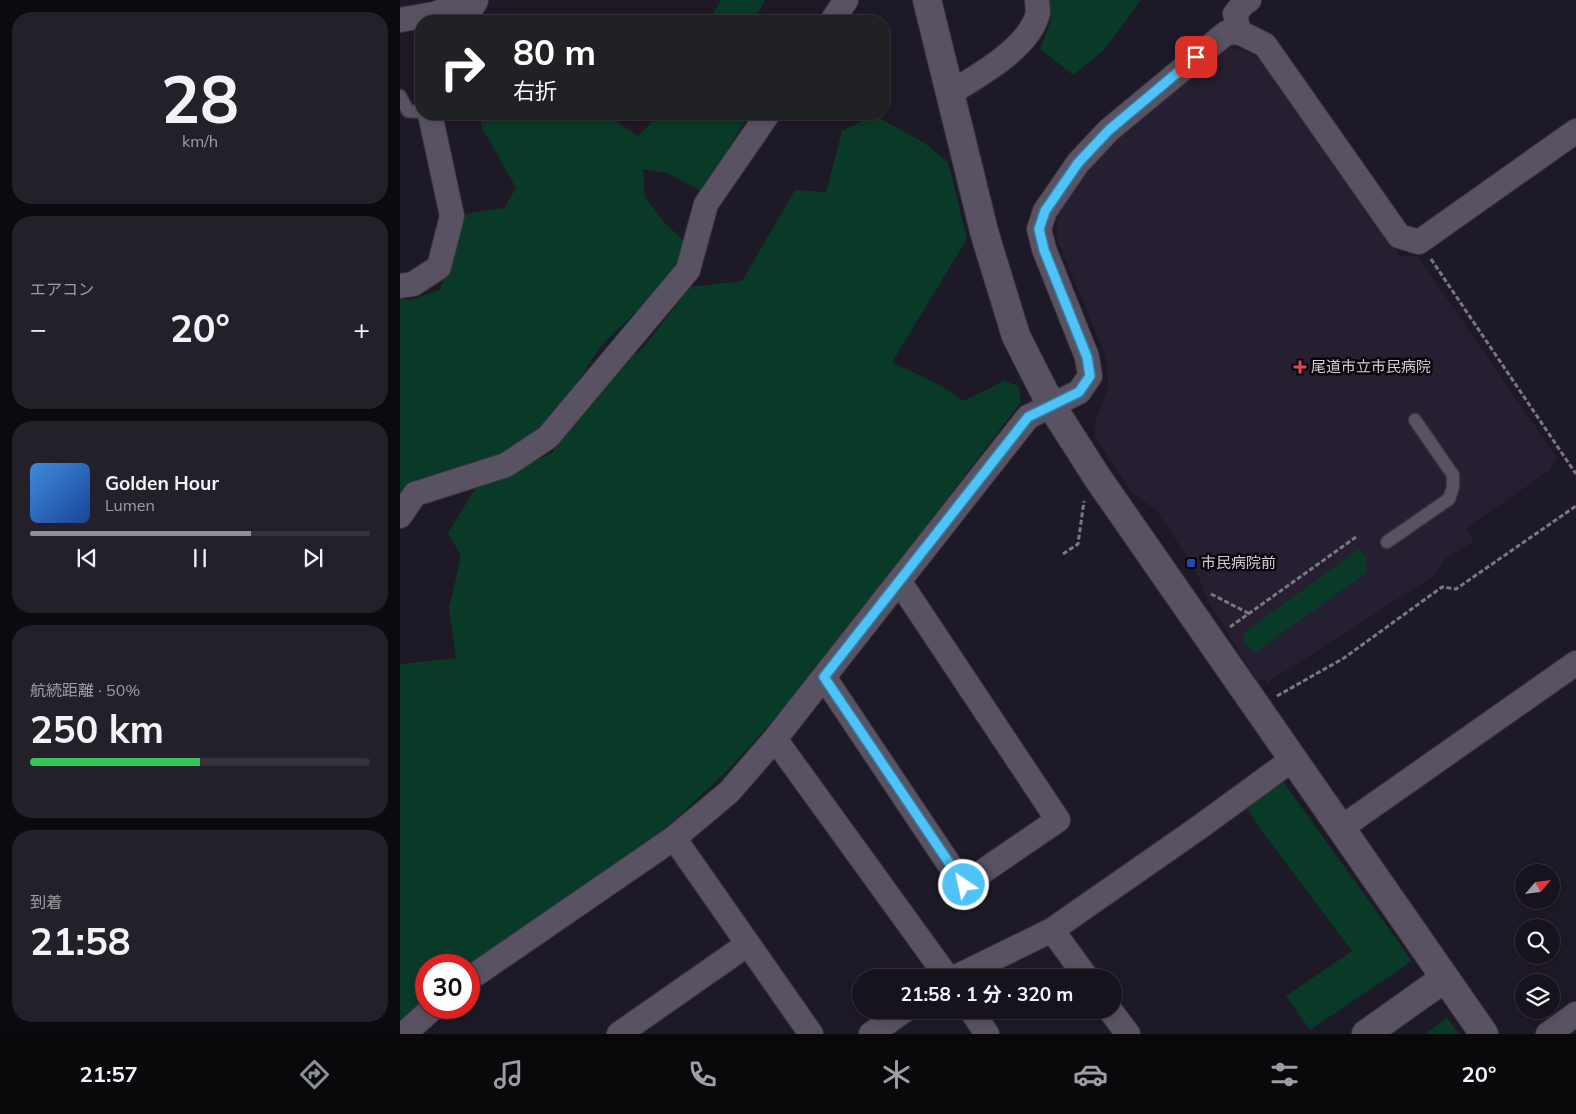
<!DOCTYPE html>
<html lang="ja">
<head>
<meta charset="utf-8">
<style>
  body { margin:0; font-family:Mulish,"Noto Sans JP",sans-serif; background:#232029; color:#f1f3f6; height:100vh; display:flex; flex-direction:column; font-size:19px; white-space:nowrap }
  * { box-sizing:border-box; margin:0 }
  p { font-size:16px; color:#9e9ea3 }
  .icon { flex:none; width:28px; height:28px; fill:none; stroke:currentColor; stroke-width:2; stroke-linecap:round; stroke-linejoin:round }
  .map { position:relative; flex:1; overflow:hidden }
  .panel { display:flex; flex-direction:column; gap:12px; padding:12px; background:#0c0a0f; width:400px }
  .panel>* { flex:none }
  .hud { position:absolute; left:15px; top:15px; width:475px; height:105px; border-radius:20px; box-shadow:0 2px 8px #0003,0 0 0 1px #35323b; background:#202124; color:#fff; overflow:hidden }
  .needle { width:32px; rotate:62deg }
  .buttons { position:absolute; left:1115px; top:864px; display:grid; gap:10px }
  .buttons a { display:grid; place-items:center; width:45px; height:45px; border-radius:50%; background:#16131c; box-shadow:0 2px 8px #0003,0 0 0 1px #35323b; font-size:25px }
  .speed { position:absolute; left:15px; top:954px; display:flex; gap:10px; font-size:25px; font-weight:700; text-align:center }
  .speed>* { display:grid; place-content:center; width:65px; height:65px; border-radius:50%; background:#16131c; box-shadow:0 2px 8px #0003,0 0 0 1px #35323b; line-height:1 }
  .speed .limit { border:8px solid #d22; background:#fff; color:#111 }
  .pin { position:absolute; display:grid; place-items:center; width:42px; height:42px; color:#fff; margin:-21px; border-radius:10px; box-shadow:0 2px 8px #0006 }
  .me { position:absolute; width:55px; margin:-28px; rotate:326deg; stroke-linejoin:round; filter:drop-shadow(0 0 4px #0008) }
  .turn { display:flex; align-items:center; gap:18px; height:105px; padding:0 15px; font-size:22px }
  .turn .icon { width:65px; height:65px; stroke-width:2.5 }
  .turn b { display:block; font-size:35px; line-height:42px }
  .big { font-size:38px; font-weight:700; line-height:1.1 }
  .panel .tile { flex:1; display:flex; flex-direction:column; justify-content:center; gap:8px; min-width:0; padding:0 18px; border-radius:20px; background:#232029 }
  .panel .dial { align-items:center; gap:0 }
  .dial b { font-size:65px; line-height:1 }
  .song { display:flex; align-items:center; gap:15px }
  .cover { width:60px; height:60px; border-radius:8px; background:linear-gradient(135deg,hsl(210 70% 55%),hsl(220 70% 35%)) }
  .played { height:5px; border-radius:2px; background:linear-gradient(90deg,#8c9099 65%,#35323b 65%) }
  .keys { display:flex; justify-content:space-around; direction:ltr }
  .heat { display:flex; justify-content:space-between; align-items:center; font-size:28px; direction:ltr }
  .charge { height:8px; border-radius:4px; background:linear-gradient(90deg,#34c759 50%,#35323b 0) }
  .trip { position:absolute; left:452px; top:969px; width:270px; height:50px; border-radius:25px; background:#16131c; box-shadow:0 2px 8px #0003,0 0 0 1px #35323b; font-weight:700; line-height:50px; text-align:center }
  .tabs { display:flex; height:80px; justify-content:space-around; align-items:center; background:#09080b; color:#9e9ea3 }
  .tabs .icon { width:35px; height:35px }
  .tabs .on { color:#8c9099 }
  .tabs b { font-size:22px; color:#f1f3f6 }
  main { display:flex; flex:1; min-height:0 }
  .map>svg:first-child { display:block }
</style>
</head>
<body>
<main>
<section class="panel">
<div class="tile dial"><b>28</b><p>km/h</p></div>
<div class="tile"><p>エアコン</p>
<div class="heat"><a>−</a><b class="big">20°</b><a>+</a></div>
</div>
<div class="tile">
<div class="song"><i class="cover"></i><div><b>Golden Hour</b><p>Lumen</p></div></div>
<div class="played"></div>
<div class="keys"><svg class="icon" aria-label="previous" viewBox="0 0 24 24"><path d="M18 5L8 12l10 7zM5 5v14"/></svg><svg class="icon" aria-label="pause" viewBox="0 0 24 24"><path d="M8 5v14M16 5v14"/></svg><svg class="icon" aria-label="next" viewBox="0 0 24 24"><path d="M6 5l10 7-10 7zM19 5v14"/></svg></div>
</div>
<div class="tile"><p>航続距離 · 50%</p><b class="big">250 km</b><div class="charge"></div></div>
<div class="tile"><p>到着</p><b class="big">21:58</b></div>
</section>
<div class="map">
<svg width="1176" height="1034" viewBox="0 0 1176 1034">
  <rect width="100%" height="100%" fill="#1e1926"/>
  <path fill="#261e31" d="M831,47L849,53L867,66L1000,256H1018L1157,458L1149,471L1066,528L1074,541L1045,559L1035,575L867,683L863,678L858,682L804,594L797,572L756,510L731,492L694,436L696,419L708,389V379L705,355L657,239L656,231L659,211L664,202L686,170L717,136L823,49Z"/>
  <path fill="#083a27" d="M321,0H365L354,21H307L318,6Z
    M648,0H741L705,49L673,75L640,49L651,20Z
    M80,114H205L238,136L257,116L256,114H349L303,192L267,173L243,169L245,197L263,221L285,242L273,275L200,347L168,397L135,438L97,461L16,479L0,498V298L11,300L40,290L64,214L104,208L116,188L91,143L82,130Z
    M474,115L523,142L548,162L567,239L492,362L543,387L563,401L604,381L619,386L621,402L398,693L326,772L268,826L68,965H26V1000L0,1024V664L56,658L49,608L61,556L48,533L75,489L152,453L208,375L243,348L290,287L342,281L395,190L426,192L442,131Z
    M959,549L966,558V573L856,652L848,648L843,641L844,634L849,629Z
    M882,780L1012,961L910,1030L886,996L952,951L862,831L845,805Z
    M1047,1018L1059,1034H1025Z"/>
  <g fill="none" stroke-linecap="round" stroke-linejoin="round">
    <g stroke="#39353f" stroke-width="15">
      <path id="service" d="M0,96L8,111L21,112
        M987,542L1049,499L1053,487V475L1015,420"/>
    </g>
    <g stroke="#39353f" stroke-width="26">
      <path id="minor" d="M0,20L34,14L73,1
        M432,21L446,0
        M839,32L835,14L843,4L849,0
        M550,93C578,76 631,47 638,12C638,8 637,3 637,0
        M0,286L13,284L39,267L52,216L30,114
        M0,516L15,494L106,465L148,437L288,270L306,204L368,114
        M424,677L563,885L658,820L499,581
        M375,739L548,978
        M941,828L1176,663
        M274,838L411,1034
        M652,930L687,978
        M554,978L652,930L797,829L893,759
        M69,979L274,838L329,792L375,739L628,417L679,392L690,376L687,357L644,249L639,229L645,211L678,163L709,130L826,33L839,32L865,45L999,236L1019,242L1176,131
        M571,1010L587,1034
        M710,1010L728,1034
        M4,1034L33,1008
        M219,1034L348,944
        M471,1034L505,1010
        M1148,1034L1176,1014"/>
    </g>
    <g stroke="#39353f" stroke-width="30">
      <path id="tertiary" d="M527,0L585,235L616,336L651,405L697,477L1084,1034
        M62,21L74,0
        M966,1034L1045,978"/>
    </g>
    <path stroke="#7b7782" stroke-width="3" stroke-dasharray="5 2.5" stroke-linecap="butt" d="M1031,259L1176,474
      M663,554L678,544L684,501
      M811,594L850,614
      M830,627L956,537
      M877,696L944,658L1042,587L1056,589L1176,506"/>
    <use href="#service" stroke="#595262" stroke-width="12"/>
    <use href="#minor" stroke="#595262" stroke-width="24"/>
    <use href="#tertiary" stroke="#595262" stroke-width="28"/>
  </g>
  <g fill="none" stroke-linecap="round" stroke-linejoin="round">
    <g stroke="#337fa1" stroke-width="12">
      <path id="route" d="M564,885L424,677L628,417L679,392L690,376L687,357L644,250L639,229L645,211L678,163L709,130L796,57"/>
    </g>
    <use href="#route" stroke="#4fc3f7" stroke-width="9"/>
  </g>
  <path fill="#e0444e" stroke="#07050a" stroke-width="2" d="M897.5 359.5h5v5h5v5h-5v5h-5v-5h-5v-5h5z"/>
  <rect fill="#1a4fb4" stroke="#07050a" stroke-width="2" x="786" y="558" width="10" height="10" rx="2.5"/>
  <g text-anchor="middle" stroke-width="5" stroke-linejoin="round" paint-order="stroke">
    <g font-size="15" fill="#d4d0d9" stroke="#07050a" text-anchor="start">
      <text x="911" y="372">尾道市立市民病院</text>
      <text x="801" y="568">市民病院前</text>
    </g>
  </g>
</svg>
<div class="buttons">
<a><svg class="needle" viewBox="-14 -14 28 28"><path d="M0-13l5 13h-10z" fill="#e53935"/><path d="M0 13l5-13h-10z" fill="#9e9ea3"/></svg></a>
<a><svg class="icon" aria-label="search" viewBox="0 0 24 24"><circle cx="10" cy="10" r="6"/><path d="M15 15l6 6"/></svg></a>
<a><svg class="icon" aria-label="layers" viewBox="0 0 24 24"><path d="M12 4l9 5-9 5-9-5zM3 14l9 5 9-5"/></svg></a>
</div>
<div class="speed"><div class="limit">30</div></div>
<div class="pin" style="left:796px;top:57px;background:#d93025"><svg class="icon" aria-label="arrive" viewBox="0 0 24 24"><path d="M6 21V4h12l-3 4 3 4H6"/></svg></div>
<svg class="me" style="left:564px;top:885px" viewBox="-20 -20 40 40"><circle r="17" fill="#4fc3f7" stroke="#fff" stroke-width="3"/><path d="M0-11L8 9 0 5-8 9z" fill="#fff"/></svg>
<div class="trip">21:58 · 1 分 · 320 m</div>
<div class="hud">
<div class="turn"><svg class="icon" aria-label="right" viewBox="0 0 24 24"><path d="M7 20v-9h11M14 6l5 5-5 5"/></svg><div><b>80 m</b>右折</div></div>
</div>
</div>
</main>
<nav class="tabs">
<b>21:57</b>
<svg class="icon on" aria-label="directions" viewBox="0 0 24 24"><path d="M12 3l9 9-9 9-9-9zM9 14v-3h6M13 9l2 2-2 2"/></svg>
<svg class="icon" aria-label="music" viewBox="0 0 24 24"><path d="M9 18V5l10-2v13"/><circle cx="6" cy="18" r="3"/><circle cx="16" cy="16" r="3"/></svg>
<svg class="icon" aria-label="phone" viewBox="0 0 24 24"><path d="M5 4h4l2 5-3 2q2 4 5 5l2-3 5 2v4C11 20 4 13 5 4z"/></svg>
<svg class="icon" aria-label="climate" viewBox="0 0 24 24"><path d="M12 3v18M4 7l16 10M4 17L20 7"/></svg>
<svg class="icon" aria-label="car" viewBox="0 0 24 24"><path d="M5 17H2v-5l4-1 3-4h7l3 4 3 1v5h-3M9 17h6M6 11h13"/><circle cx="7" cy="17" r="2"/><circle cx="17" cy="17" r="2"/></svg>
<svg class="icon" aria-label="filters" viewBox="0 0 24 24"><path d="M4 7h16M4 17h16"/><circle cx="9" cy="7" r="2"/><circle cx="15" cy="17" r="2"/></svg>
<b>20°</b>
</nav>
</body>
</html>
